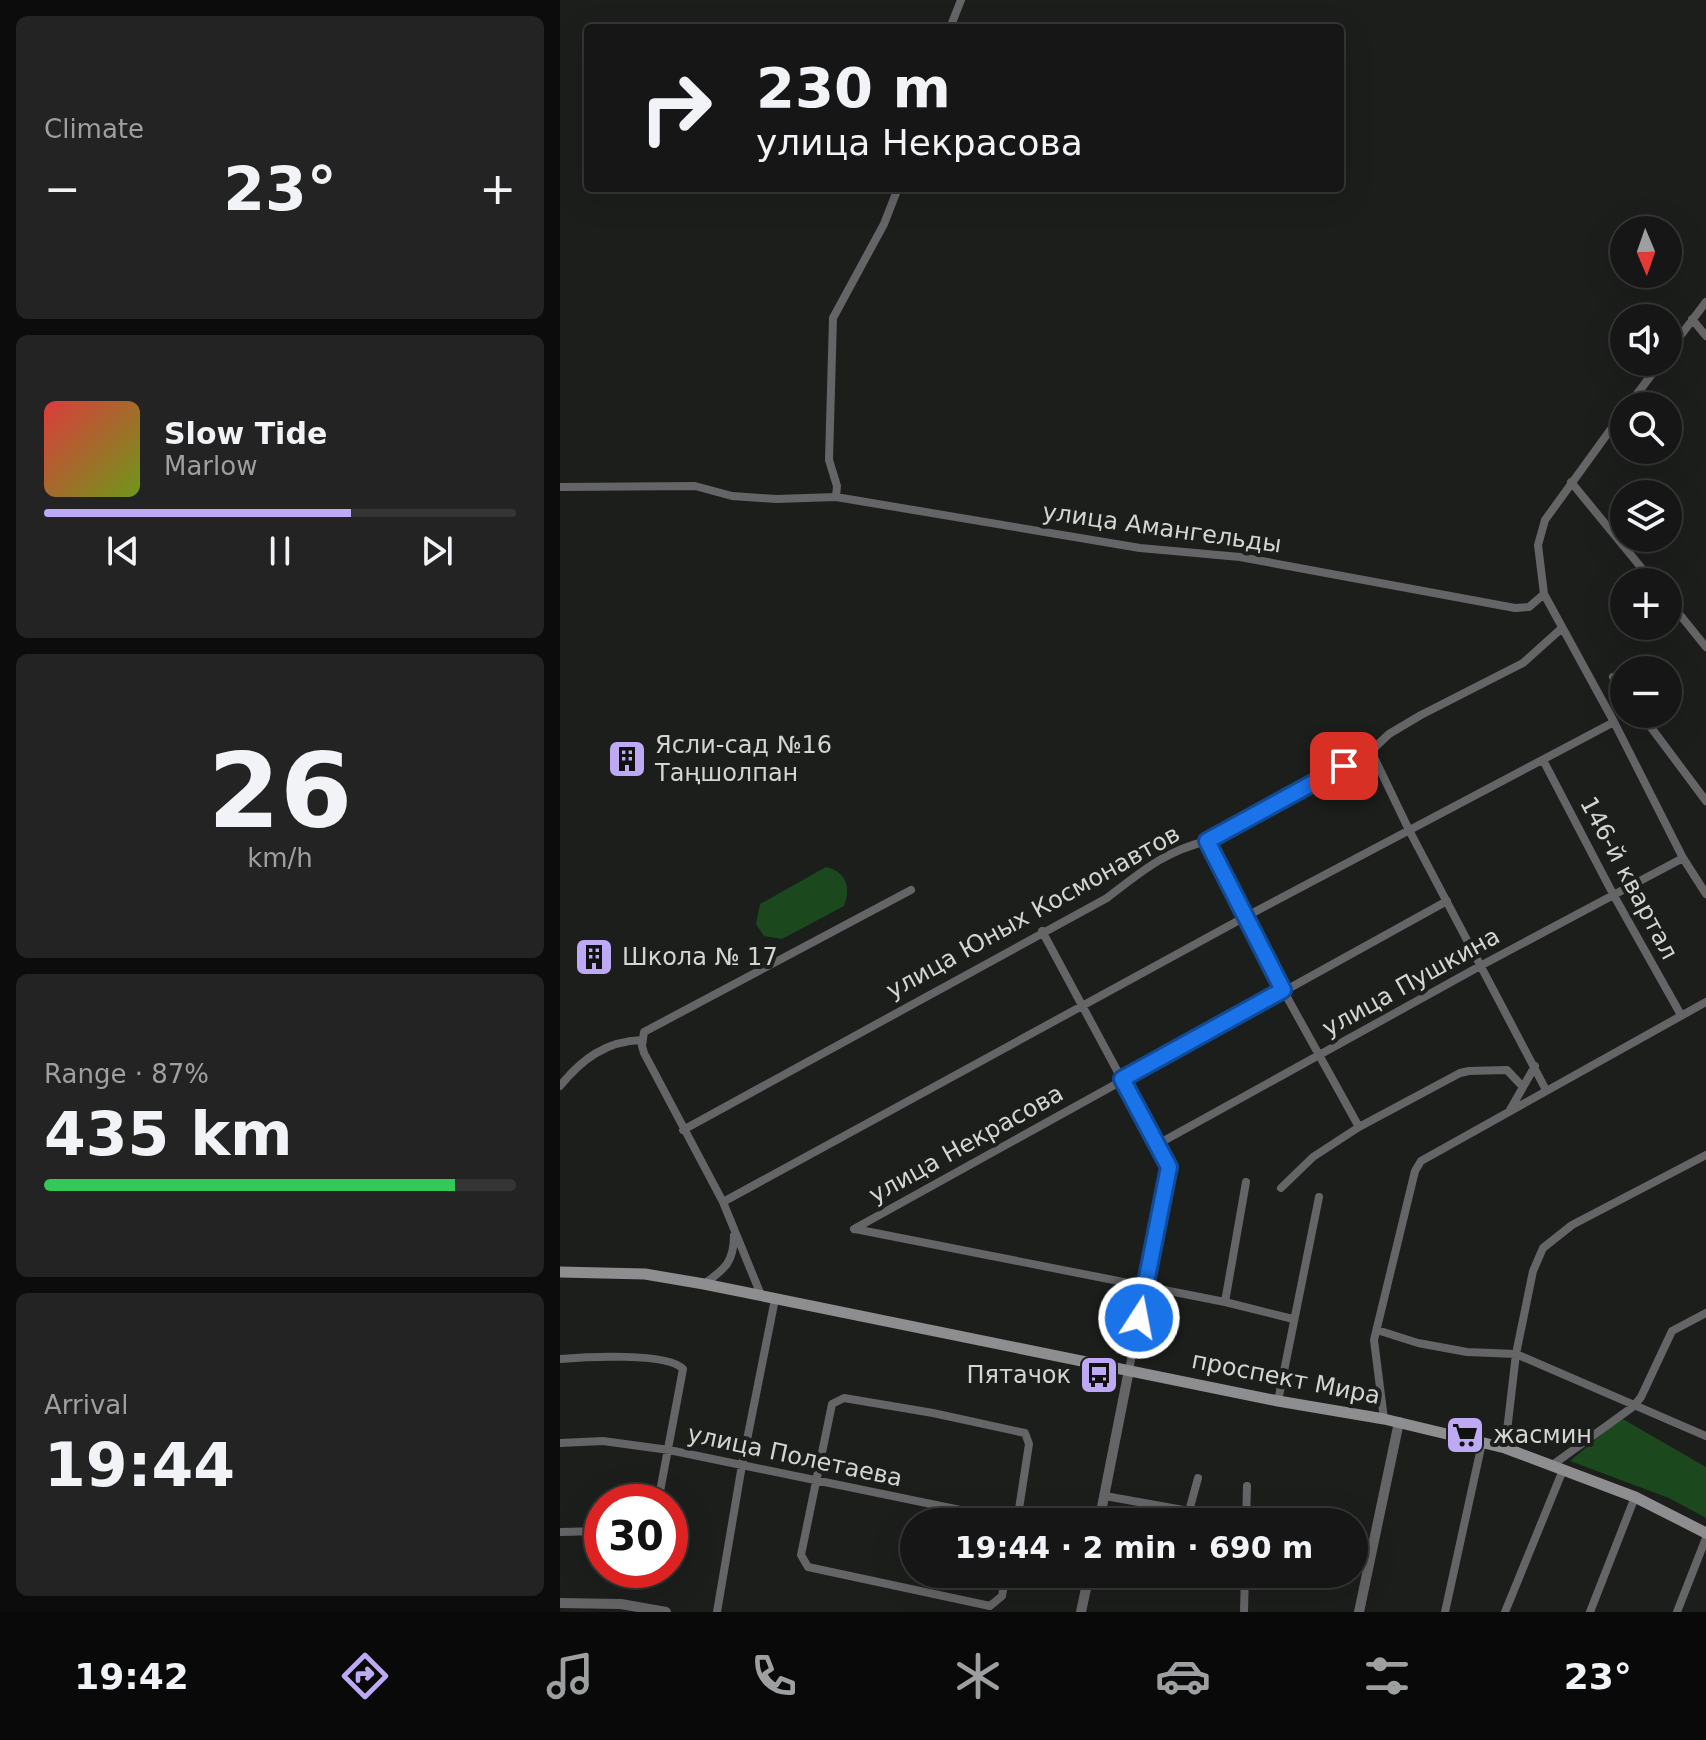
<!DOCTYPE html>
<html lang="en">
<head>
<meta charset="utf-8">
<style>
  body { margin:0; font-family:"DejaVu Sans",sans-serif; background:#222322; color:#f1f3f6; height:100vh; display:flex; flex-direction:column; font-size:30px; white-space:nowrap }
  * { box-sizing:border-box; margin:0 }
  p { font-size:26px; color:#9d9fa0 }
  .icon { flex:none; width:44px; height:44px; fill:none; stroke:currentColor; stroke-width:2; stroke-linecap:round; stroke-linejoin:round }
  .map { position:relative; flex:1; overflow:hidden }
  .panel { display:flex; flex-direction:column; gap:16px; padding:16px; background:#0c0c0c; width:560px }
  .panel>* { flex:none }
  .guide { position:absolute; left:24px; top:24px; width:760px; height:168px; border-radius:8px; box-shadow:0 8px 32px #0002,0 0 0 2px #343534; background:#151615; color:#f1f3f6; overflow:hidden }
  .needle { width:52px; rotate:178deg }
  .fabs { position:absolute; left:1050px; top:216px; display:grid; gap:16px }
  .fabs a { display:grid; place-items:center; width:72px; height:72px; border-radius:50%; background:#151615; box-shadow:0 8px 32px #0002,0 0 0 2px #343534; font-size:40px }
  .speed { position:absolute; left:24px; top:1484px; display:flex; gap:16px; font-size:40px; font-weight:700; text-align:center }
  .speed>* { display:grid; place-content:center; width:104px; height:104px; border-radius:50%; background:#151615; box-shadow:0 8px 32px #0002,0 0 0 2px #343534; line-height:1 }
  .speed .limit { border:12px solid #d22; background:#fff; color:#111 }
  .pin { position:absolute; display:grid; place-items:center; width:68px; height:68px; color:#fff; margin:-34px; border-radius:16px; box-shadow:0 4px 12px #0006 }
  .me { position:absolute; width:88px; margin:-44px; rotate:11deg; stroke-linejoin:round; filter:drop-shadow(0 0 6px #0008) }
  .turn { display:flex; align-items:center; gap:28px; height:168px; padding:0 40px; font-size:36px }
  .turn .icon { width:104px; height:104px; stroke-width:2.5 }
  .turn b { display:block; font-size:56px; line-height:68px }
  .big { font-size:60px; font-weight:600; line-height:1.1 }
  .panel .widget { flex:1; display:flex; flex-direction:column; justify-content:center; gap:12px; min-width:0; padding:0 28px; border-radius:12px; background:#222322 }
  .panel .dial { align-items:center; gap:0 }
  .dial b { font-size:104px; line-height:1 }
  .song { display:flex; align-items:center; gap:24px }
  .cover { width:96px; height:96px; border-radius:12px; background:linear-gradient(135deg,hsl(0 70% 55%),hsl(80 70% 35%)) }
  .played { height:8px; border-radius:4px; background:linear-gradient(90deg,#bea9f5 65%,#343534 65%) }
  .keys { display:flex; justify-content:space-around; direction:ltr }
  .heat { display:flex; justify-content:space-between; align-items:center; font-size:44px; direction:ltr }
  .charge { height:12px; border-radius:6px; background:linear-gradient(90deg,#34c759 87%,#343534 0) }
  .trip { position:absolute; left:340px; top:1508px; width:468px; height:80px; border-radius:40px; background:#151615; box-shadow:0 8px 32px #0002,0 0 0 2px #343534; font-weight:600; line-height:80px; text-align:center }
  .dock { display:flex; height:128px; justify-content:space-around; align-items:center; background:#080908; color:#9d9fa0 }
  .dock .icon { width:56px; height:56px }
  .dock .on { color:#bea9f5 }
  .dock b { font-size:36px; color:#f1f3f6 }
  main { display:flex; flex:1; min-height:0 }
  .map>svg:first-child { display:block }
</style>
</head>
<body>
<main>
<section class="panel">
<div class="widget"><p>Climate</p>
<div class="heat"><a>−</a><b class="big">23°</b><a>+</a></div>
</div>
<div class="widget">
<div class="song"><i class="cover"></i><div><b>Slow Tide</b><p>Marlow</p></div></div>
<div class="played"></div>
<div class="keys"><svg class="icon" aria-label="previous" viewBox="0 0 24 24"><path d="M18 5L8 12l10 7zM5 5v14"/></svg><svg class="icon" aria-label="pause" viewBox="0 0 24 24"><path d="M8 5v14M16 5v14"/></svg><svg class="icon" aria-label="next" viewBox="0 0 24 24"><path d="M6 5l10 7-10 7zM19 5v14"/></svg></div>
</div>
<div class="widget dial"><b>26</b><p>km/h</p></div>
<div class="widget"><p>Range · 87%</p><b class="big">435 km</b><div class="charge"></div></div>
<div class="widget"><p>Arrival</p><b class="big">19:44</b></div>
</section>
<div class="map">
<svg width="1146" height="1612" viewBox="0 0 1146 1612">
  <rect width="100%" height="100%" fill="#1c1e1c"/>
  <path fill="#1b481d" d="M266,867C287,872 291,887 284,906L222,939L204,936L196,924L200,904Z
    M1061,1418L1146,1467V1518L1109,1498L1010,1461Z"/>
  <g fill="none" stroke-linecap="round" stroke-linejoin="round">
    <path stroke="#656466" stroke-width="8" d="M390,28L401,0
      M1132,319L1146,336
      M1108,352L1146,302
      M1068,406L1101,362
      M1011,482L1093,582
      M0,487L135,486L172,496L216,499L276,497L580,548L680,557L955,608L969,607L984,594L978,545L985,520L1064,411
      M276,497L277,486L269,460L273,318L324,224L338,188
      M984,594L1054,722L1123,858L1146,894
      M1108,600L1146,647
      M1053,677L1064,692
      M1081,714L1146,801
      M811,751L849,830L986,1090
      M983,760L1053,894L1121,1015
      M647,841L723,990L799,1127
      M482,931L609,1167L569,1370
      M0,1086C22,1059 46,1041 82,1040
      M950,1110L975,1066
      M123,1130L547,898C581,872 605,851 647,841L811,751L829,734L861,715L963,663L1002,628
      M598,1144L922,965L1123,858
      M721,1188L753,1157L799,1127L900,1073L909,1071L947,1070L963,1087
      M163,1202L685,917L1054,722
      M294,1229L887,901
      M295,1229L665,1302L733,1319
      M144,1284C165,1269 174,1262 174,1235
      M201,1295L163,1202L84,1053L82,1046L84,1032L351,890
      M665,1302L686,1182
      M817,1330L858,1343L907,1352L956,1354L1146,1436
      M0,1359C24,1357 108,1352 123,1369L98,1502
      M718,1401L759,1197
      M824,1419L814,1340L855,1171L861,1161L1146,1002
      M0,1443L43,1441L109,1450L459,1522
      M945,1448L956,1354L973,1271L983,1248L1012,1225L1146,1155
      M991,1466L1074,1406L1081,1397L1112,1331L1146,1313
      M545,1496L629,1511L638,1478
      M686,1522L687,1486
      M0,1532L42,1531
      M446,1574L442,1596L430,1606L248,1567L241,1555L272,1404L284,1398L373,1413L465,1433L469,1444L457,1522
      M157,1612L182,1465L215,1299
      M684,1612L685,1574
      M885,1612L922,1443
      M945,1612L1003,1470
      M1030,1612L1075,1497
      M1117,1612L1146,1538"/>
    <path stroke="#656466" stroke-width="10" d="M539,1522L569,1370
      M0,1603L61,1604L106,1612
      M521,1612L529,1574
      M799,1612L839,1422"/>
    <path stroke="#8e8d90" stroke-width="11" d="M0,1272L85,1274L144,1284L718,1401L824,1419L945,1448L1075,1497L1146,1533"/>
  </g>
  <g fill="none" stroke-linecap="round" stroke-linejoin="round">
    <g stroke="#114b97" stroke-width="20">
      <path id="route" d="M579,1318L609,1167L562,1079L723,990L647,841L784,766"/>
    </g>
    <use href="#route" stroke="#1a73e8" stroke-width="14"/>
  </g>
  <defs>
    <g id="building-square" transform="scale(2)"><rect x="-9" y="-9" width="18" height="18" rx="4" fill="#bea9f5" stroke="#1c1e1c"/><path d="M-4-6H4V6H1V3H-1V6H-4ZM-2.5-4.3h1.7v1.8h-1.7ZM.8-4.3h1.7v1.8H.8ZM-2.5-1h1.7V.8h-1.7ZM.8-1h1.7V.8H.8Z" fill="#111"/></g>
    <g id="bus-square" transform="scale(2)"><rect x="-9" y="-9" width="18" height="18" rx="4" fill="#bea9f5" stroke="#1c1e1c"/><path d="M-5-6H5V4H4V6H2V4H-2V6H-4V4H-5ZM-3.5-4V0h7V-4ZM-3.5 1.2v1.5H-2V1.2ZM2 1.2v1.5H3.5V1.2Z" fill="#111"/></g>
    <g id="supermarket-square" transform="scale(2)"><rect x="-9" y="-9" width="18" height="18" rx="4" fill="#bea9f5" stroke="#1c1e1c"/><path d="M-6-5.5h2.5l.6 2H6L4.5 2H-2.5L-4.4-4H-6ZM-1.5 3.2a1.3 1.3 0 1 0 .1 0ZM3 3.2a1.3 1.3 0 1 0 .1 0Z" fill="#111"/></g>
  </defs>
  <g fill-rule="evenodd">
    <use href="#building-square" x="67" y="759"/>
    <use href="#building-square" x="34" y="957"/>
    <use href="#bus-square" x="539" y="1375"/>
    <use href="#supermarket-square" x="905" y="1435"/>
  </g>
  <g text-anchor="middle" stroke-width="8" stroke-linejoin="round" paint-order="stroke">
    <g font-size="24" fill="#d3d5d3" stroke="#1c1e1c">
      <text transform="translate(602 528) rotate(8)" y="8">улица Амангельды</text>
      <text transform="translate(1069 878) rotate(62)" y="8">146-й квартал</text>
      <text transform="translate(473 912) rotate(-29)" y="8">улица Юных Космонавтов</text>
      <text transform="translate(851 982) rotate(-29)" y="8">улица Пушкина</text>
      <text transform="translate(406 1144) rotate(-29)" y="8">улица Некрасова</text>
      <text transform="translate(726 1378) rotate(11)" y="8">проспект Мира</text>
      <text transform="translate(235 1456) rotate(12)" y="8">улица Полетаева</text>
    </g>
    <g font-size="24" fill="#d3d5d3" stroke="#1c1e1c" text-anchor="start">
      <text x="95" y="753">Ясли-сад №16<tspan x="95" dy="28">Таңшолпан</tspan></text>
      <text x="62" y="965">Школа № 17</text>
      <text x="511" y="1383" text-anchor="end">Пятачок</text>
      <text x="933" y="1443">жасмин</text>
    </g>
  </g>
</svg>
<div class="fabs">
<a><svg class="needle" viewBox="-14 -14 28 28"><path d="M0-13l5 13h-10z" fill="#e53935"/><path d="M0 13l5-13h-10z" fill="#9d9fa0"/></svg></a>
<a><svg class="icon" aria-label="sound" viewBox="0 0 24 24"><path d="M4 9h4l5-4v14l-5-4H4zM17 9q2 3 0 6"/></svg></a>
<a><svg class="icon" aria-label="search" viewBox="0 0 24 24"><circle cx="10" cy="10" r="6"/><path d="M15 15l6 6"/></svg></a>
<a><svg class="icon" aria-label="layers" viewBox="0 0 24 24"><path d="M12 4l9 5-9 5-9-5zM3 14l9 5 9-5"/></svg></a>
<a>+</a>
<a>−</a>
</div>
<div class="speed"><div class="limit">30</div></div>
<div class="pin" style="left:784px;top:766px;background:#d93025"><svg class="icon" aria-label="arrive" viewBox="0 0 24 24"><path d="M6 21V4h12l-3 4 3 4H6"/></svg></div>
<svg class="me" style="left:579px;top:1318px" viewBox="-20 -20 40 40"><circle r="17" fill="#1a73e8" stroke="#fff" stroke-width="3"/><path d="M0-11L8 9 0 5-8 9z" fill="#fff"/></svg>
<div class="trip">19:44 · 2 min · 690 m</div>
<div class="guide">
<div class="turn"><svg class="icon" aria-label="right" viewBox="0 0 24 24"><path d="M7 20v-9h11M14 6l5 5-5 5"/></svg><div><b>230 m</b>улица Некрасова</div></div>
</div>
</div>
</main>
<nav class="dock">
<b>19:42</b>
<svg class="icon on" aria-label="directions" viewBox="0 0 24 24"><path d="M12 3l9 9-9 9-9-9zM9 14v-3h6M13 9l2 2-2 2"/></svg>
<svg class="icon" aria-label="music" viewBox="0 0 24 24"><path d="M9 18V5l10-2v13"/><circle cx="6" cy="18" r="3"/><circle cx="16" cy="16" r="3"/></svg>
<svg class="icon" aria-label="phone" viewBox="0 0 24 24"><path d="M5 4h4l2 5-3 2q2 4 5 5l2-3 5 2v4C11 20 4 13 5 4z"/></svg>
<svg class="icon" aria-label="climate" viewBox="0 0 24 24"><path d="M12 3v18M4 7l16 10M4 17L20 7"/></svg>
<svg class="icon" aria-label="car" viewBox="0 0 24 24"><path d="M5 17H2v-5l4-1 3-4h7l3 4 3 1v5h-3M9 17h6M6 11h13"/><circle cx="7" cy="17" r="2"/><circle cx="17" cy="17" r="2"/></svg>
<svg class="icon" aria-label="filters" viewBox="0 0 24 24"><path d="M4 7h16M4 17h16"/><circle cx="9" cy="7" r="2"/><circle cx="15" cy="17" r="2"/></svg>
<b>23°</b>
</nav>
</body>
</html>
